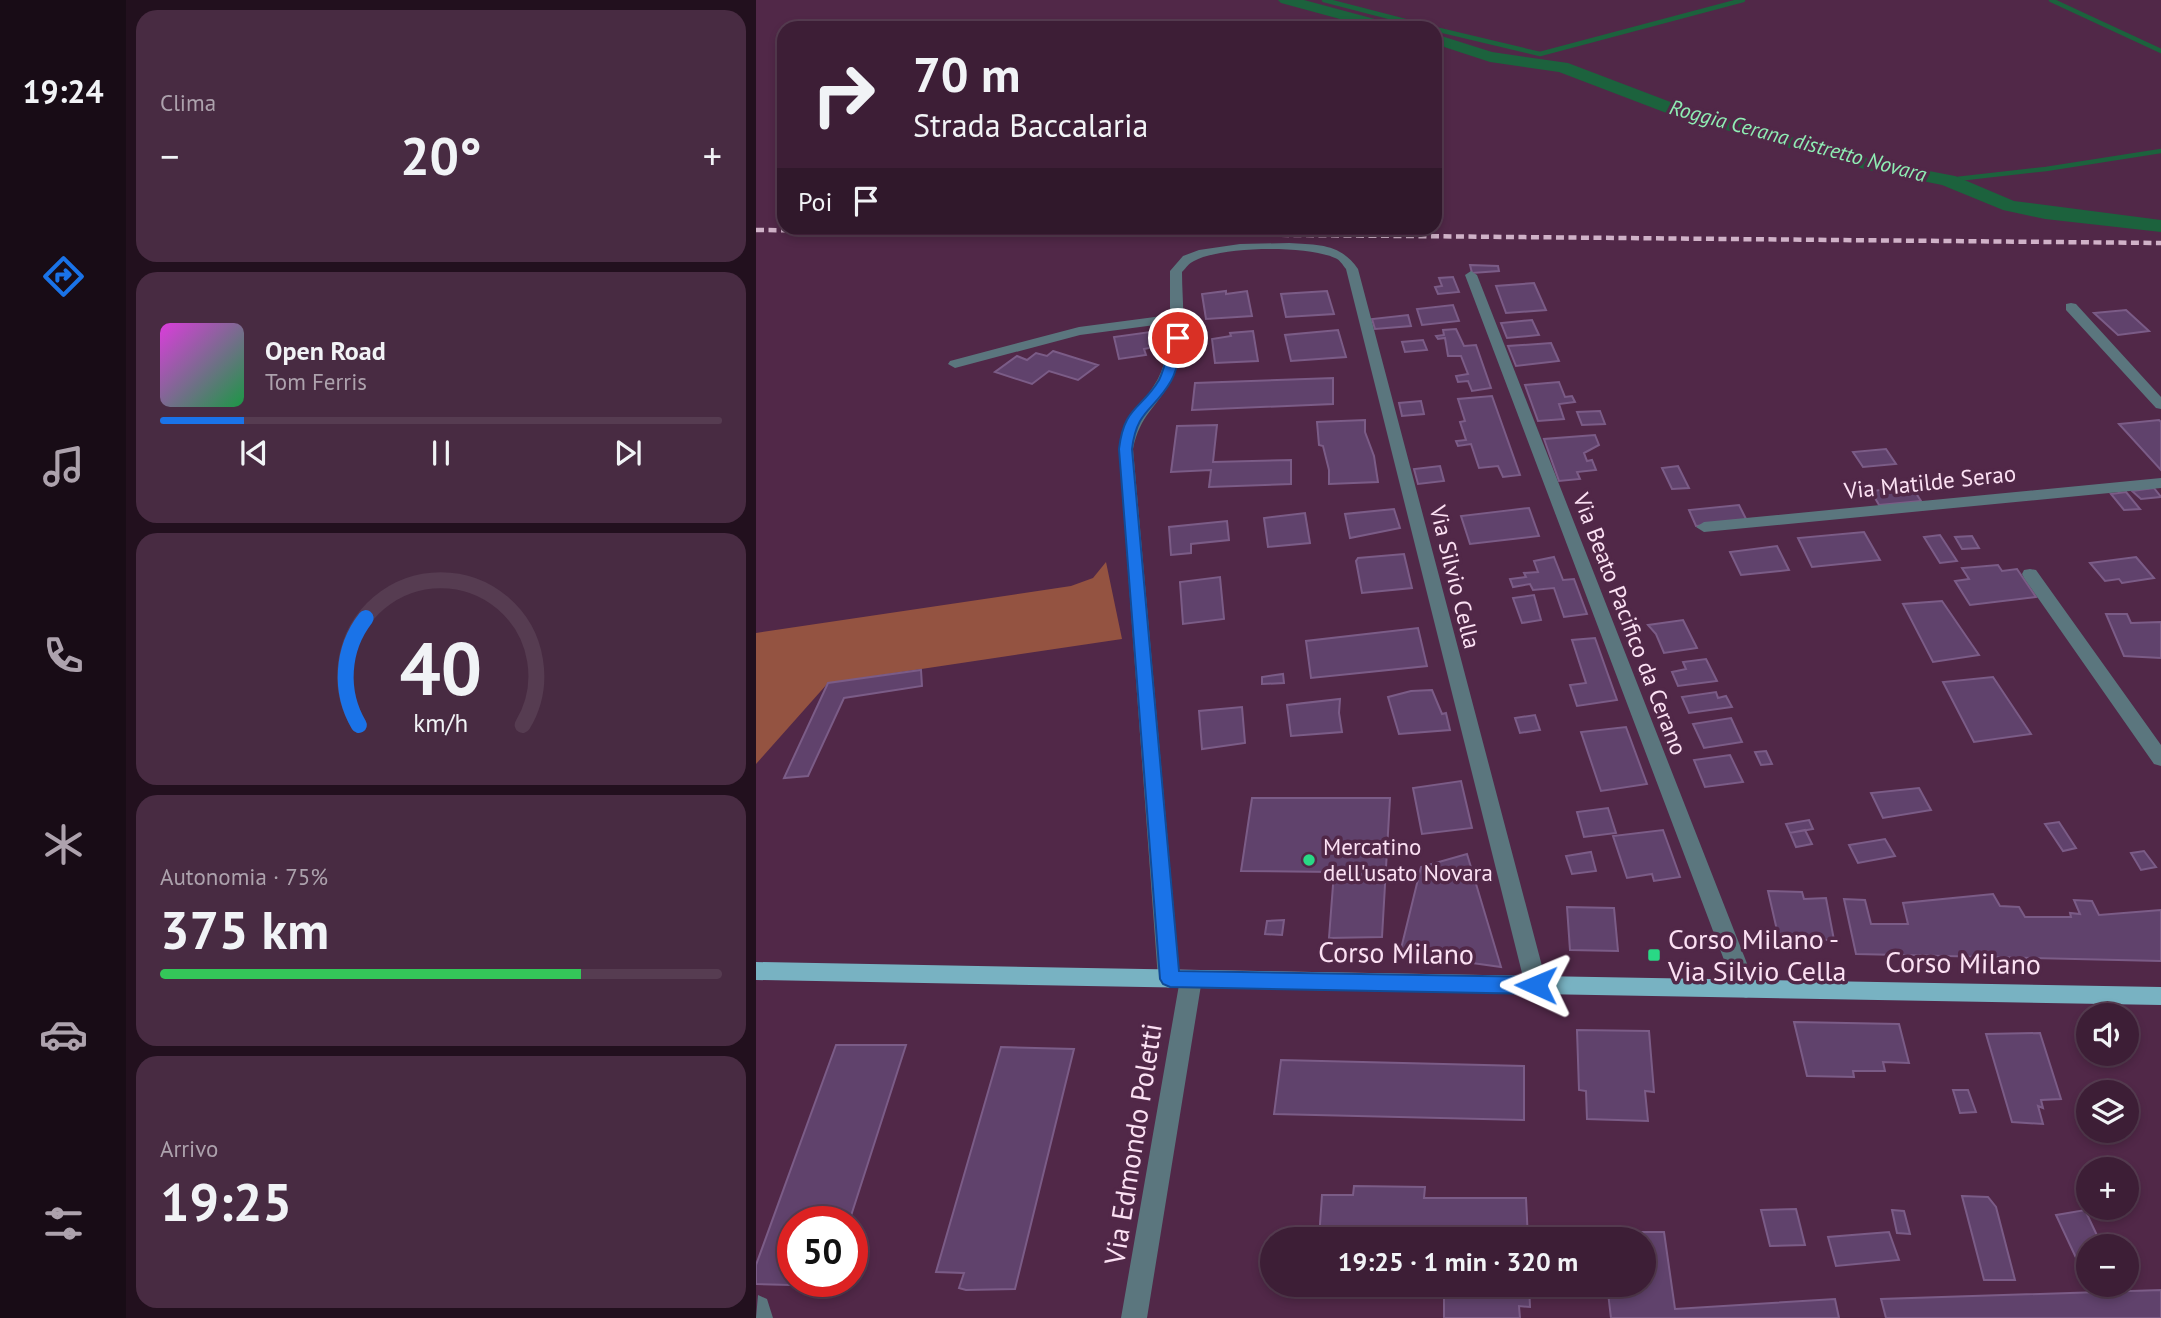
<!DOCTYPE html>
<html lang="it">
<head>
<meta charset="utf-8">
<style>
  body { margin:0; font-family:"PT Sans",sans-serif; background:#482b42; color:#f1f3f6; height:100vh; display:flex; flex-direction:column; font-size:26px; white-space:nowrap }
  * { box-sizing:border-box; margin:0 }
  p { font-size:23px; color:#ada2ad }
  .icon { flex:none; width:38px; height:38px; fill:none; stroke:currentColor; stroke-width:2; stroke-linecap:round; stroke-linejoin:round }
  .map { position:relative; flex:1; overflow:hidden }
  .side { display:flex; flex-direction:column; gap:10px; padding:10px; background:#22101e; width:630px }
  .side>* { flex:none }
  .banner { position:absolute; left:21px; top:21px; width:665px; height:214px; border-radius:21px; box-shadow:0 4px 10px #0003,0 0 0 2px #563c51; background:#3d1e36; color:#f1f3f6; overflow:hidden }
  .buttons { position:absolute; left:1320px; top:1003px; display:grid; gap:14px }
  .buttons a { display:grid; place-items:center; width:63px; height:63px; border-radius:50%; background:#3d1e36; box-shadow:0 4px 10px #0003,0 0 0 2px #563c51; font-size:35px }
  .speed { position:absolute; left:21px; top:1206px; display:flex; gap:14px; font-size:35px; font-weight:700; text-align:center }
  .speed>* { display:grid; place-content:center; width:91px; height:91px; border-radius:50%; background:#3d1e36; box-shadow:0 4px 10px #0003,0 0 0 2px #563c51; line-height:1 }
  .speed .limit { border:10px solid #d22; background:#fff; color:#111 }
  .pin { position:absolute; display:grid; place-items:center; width:60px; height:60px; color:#fff; margin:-30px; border:4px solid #fff; border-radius:50%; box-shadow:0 2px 7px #0007 }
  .me { position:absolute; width:77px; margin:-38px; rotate:271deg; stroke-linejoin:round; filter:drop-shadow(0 0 5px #0008) }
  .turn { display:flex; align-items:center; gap:24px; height:147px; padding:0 21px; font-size:32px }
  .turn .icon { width:91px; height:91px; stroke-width:2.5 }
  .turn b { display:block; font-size:49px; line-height:60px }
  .then { display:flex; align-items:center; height:66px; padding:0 21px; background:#0003; gap:14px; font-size:26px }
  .big { font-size:52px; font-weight:700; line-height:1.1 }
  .side .widget { flex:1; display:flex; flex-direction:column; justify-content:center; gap:10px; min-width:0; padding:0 24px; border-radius:21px; background:#482b42 }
  .side .dial { align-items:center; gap:0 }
  .dial svg { height:182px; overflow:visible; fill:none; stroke:#563c51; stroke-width:7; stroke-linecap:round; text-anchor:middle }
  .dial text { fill:#f1f3f6; stroke:none }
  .song { display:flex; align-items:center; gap:21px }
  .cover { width:84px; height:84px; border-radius:10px; background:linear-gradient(135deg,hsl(300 70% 55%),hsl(140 70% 35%)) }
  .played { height:7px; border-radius:4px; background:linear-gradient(90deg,#1a73e8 15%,#563c51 15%) }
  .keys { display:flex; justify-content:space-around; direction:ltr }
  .heat { display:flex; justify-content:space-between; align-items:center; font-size:38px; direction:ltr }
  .charge { height:10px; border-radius:5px; background:linear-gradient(90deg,#34c759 75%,#563c51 0) }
  .trip { position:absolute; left:504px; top:1227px; width:396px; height:70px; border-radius:35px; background:#3d1e36; box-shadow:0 4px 10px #0003,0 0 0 2px #563c51; font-weight:700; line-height:70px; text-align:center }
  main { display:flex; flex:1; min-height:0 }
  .menu { display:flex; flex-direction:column; width:126px; justify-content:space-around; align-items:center; background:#180c16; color:#ada2ad }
  .menu .icon { width:49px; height:49px }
  .menu .selected { color:#1a73e8 }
  .menu b { font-size:32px; color:#f1f3f6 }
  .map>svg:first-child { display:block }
</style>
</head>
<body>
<main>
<nav class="menu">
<b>19:24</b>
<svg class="icon selected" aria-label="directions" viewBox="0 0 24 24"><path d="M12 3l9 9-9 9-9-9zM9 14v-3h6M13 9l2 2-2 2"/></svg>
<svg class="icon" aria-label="music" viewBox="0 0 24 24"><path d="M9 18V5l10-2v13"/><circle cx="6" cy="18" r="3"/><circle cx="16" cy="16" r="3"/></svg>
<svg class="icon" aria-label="phone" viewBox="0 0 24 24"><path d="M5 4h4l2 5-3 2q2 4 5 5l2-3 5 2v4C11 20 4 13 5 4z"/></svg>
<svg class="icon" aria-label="climate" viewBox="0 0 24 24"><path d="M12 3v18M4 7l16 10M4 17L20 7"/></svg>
<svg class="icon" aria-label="car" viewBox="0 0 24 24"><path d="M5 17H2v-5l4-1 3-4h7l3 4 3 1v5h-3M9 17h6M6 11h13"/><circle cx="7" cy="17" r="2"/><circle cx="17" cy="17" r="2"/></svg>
<svg class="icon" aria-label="filters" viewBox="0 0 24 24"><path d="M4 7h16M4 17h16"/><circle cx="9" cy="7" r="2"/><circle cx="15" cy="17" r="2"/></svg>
</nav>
<section class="side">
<div class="widget"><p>Clima</p>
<div class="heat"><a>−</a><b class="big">20°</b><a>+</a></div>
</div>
<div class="widget">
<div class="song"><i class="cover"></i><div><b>Open Road</b><p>Tom Ferris</p></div></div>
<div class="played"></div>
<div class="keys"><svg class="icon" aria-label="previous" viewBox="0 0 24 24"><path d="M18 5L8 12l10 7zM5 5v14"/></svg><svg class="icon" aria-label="pause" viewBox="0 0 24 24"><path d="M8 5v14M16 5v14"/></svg><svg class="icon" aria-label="next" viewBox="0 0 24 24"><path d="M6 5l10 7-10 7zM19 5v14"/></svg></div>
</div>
<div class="widget dial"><svg viewBox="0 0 100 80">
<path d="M14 69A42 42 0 1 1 86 69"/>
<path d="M14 69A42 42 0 0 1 17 22" stroke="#1a73e8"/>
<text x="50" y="56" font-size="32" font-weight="700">40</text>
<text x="50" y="72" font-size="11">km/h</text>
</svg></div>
<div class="widget"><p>Autonomia · 75%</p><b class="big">375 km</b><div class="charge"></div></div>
<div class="widget"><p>Arrivo</p><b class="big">19:25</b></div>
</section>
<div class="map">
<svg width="1405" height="1318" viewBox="0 0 1405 1318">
  <rect width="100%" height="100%" fill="#512848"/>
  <path fill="#945341" d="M350,562L366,639L72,683L0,764V633L315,586L337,578Z"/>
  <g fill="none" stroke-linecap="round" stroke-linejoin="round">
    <path stroke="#1c623d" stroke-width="4.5" d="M568,0L676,28
      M1295,0L1405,51
      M679,29L784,54L987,0
      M1192,180L1290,169L1405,151"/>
    <path fill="#1c623d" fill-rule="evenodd" d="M522,0H548L641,25L643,28H617L525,3Z
      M679,34L736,52L812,63L925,106L1121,161L1199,176L1258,201L1405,220V232L1289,219L1247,210L1186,185L1112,170L913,114L803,72L734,62L679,44Z"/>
  </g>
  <path fill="#60426c" stroke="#7b5c87" stroke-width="2" d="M714,265L742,266L743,271L716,273Z
    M697,277L703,292L682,294L679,287L686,286L683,278Z
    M778,283L790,310L750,313L740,286Z
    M470,291V294L491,291L496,316L450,319L446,294Z
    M571,291L578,314L530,317L525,294Z
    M697,305L703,321L666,325L661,309Z
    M1370,310L1393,331L1362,335L1338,313Z
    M652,315L655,326L619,329L616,319Z
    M776,320L783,335L751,338L745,323Z
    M700,329L708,346L720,345L735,388L716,391L712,381L702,382L700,376L712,374L705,356H692L689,338L682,339L680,336L688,335L687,330Z
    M582,330L590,357L535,361L529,335Z
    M497,331L502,361L459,363L456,339L475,336L474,333Z
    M394,332L398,347L388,349L390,355L363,359L358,337Z
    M667,340L671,350L649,352L646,342Z
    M795,343L803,361L760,366L752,346Z
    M297,351L342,365L322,380L293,371L276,384L239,372L261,356L271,360L280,353L291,356Z
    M577,378V404L436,410L439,383Z
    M803,382L809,397L816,396L819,402L803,404L808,419L782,421L769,385Z
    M736,396L764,475L747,477L742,466L723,468L715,444L702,446L700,441L710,440L704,422L709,421L702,399Z
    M665,401L668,414L646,416L643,403Z
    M844,411L849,424L826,425L821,412Z
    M609,420V432L618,456L622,482L573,484V470L567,446L563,445L561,422Z
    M1403,420L1405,422V470L1363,424Z
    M461,425L457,462L535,460V484L453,487L455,470L415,472L421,426Z
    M839,435L843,445L828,453L831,461L836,460L840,470L821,472L824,479L803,481L788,439Z
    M1130,449L1140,464L1107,467L1097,452Z
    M684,466L688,481L662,484L658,469Z
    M922,466L933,488L916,489L906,468Z
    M1156,487L1165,501L1123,505L1115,491Z
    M1398,488L1405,497L1385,499L1376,491Z
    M1370,492L1384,509L1368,510L1355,494Z
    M983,505L991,521L940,526L933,510Z
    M773,508L783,536L714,544L705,516Z
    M638,509L644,528L594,538L589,514Z
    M549,513L554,543L512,547L508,518Z
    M471,521L473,540L435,544V553L415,555L413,527Z
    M1108,532L1124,560L1056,567L1042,538Z
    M1184,535L1201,561L1184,563L1168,537Z
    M1216,536L1223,548L1206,549L1199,537Z
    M1021,546L1033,570L985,575L974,552Z
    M648,554L656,588L606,593L600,561L602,558Z
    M798,557L807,580L818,579L831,614L808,617L798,588L777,590L774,584L757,587L754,579L770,577L768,573L782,572L778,561Z
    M1380,557L1398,578L1366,583L1363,579L1349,581L1334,563Z
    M1242,565L1246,571L1261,569L1280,597L1214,605L1199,581L1213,579L1206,568Z
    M464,577L468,619L427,624L424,582Z
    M778,595L785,620L766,623L757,598Z
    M1186,601L1223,655L1177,662L1147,604Z
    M1350,614H1371L1375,623L1405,622V658L1368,656Z
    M927,620L941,648L908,653L900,634L892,625Z
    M662,628L671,666L555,678L550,641Z
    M839,638L861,700L821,706L814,685L830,683L816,640Z
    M950,659L961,681L922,686L916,672L930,669L927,662Z
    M165,670L166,686L88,698L52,776L28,778L72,683Z
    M527,674L528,683L506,684V677Z
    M1237,677L1275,734L1218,742L1187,682Z
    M676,690L686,714L690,713L694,730L643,734L632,697L655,691Z
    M960,692L962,698L970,696L976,707L933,713L926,697Z
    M584,699L583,713L586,732L535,736L531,705Z
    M486,707L489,743L446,749L443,711Z
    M779,715L784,730L764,733L759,718Z
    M975,718L986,742L948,748L937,724Z
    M870,727L891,784L845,791L825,732Z
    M1010,751L1016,764L1005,765L999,752Z
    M974,755L987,782L949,787L938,760Z
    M705,781L716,828L666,834L657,788Z
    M1163,788L1175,810L1127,818L1115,793Z
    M496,798H634L626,937L573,938L578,872L485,871Z
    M852,808L860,833L828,837L821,812Z
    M1053,820L1057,829L1034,833L1030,824Z
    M1303,822L1320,848L1307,851L1289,824Z
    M907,830L924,877L898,881L896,874L871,878L857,836Z
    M1049,830L1056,844L1040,847L1034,833Z
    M1129,839L1139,856L1102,863L1093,845Z
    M1388,851L1400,867L1385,870L1375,853Z
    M835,852L840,871L816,874L810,856Z
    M711,854L745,967L644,953L665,867Z
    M1012,891L1046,892L1048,899L1070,898L1078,940L1023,939Z
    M1237,894L1244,906L1263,907L1269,917H1315L1314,913L1324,914L1318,900L1336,901L1343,915L1405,910V961L1100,954L1088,899L1109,900L1115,924H1152L1147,903Z
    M811,907L858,908L862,951L814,950Z
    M528,920L526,935L509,934L511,921Z
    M1038,1022L1143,1024L1153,1063L1127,1062L1129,1071H1097L1098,1077L1051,1076Z
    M821,1030L893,1031L898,1092L889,1091L892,1121L831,1119L830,1091L823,1090Z
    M1284,1033L1305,1099L1285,1100L1287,1108L1282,1106L1287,1124L1256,1122L1230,1034Z
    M80,1045H150L93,1222H37V1281H74L72,1286L0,1284V1265Z
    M245,1047L318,1049L259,1289L210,1290L203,1288L208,1273L180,1272Z
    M525,1060L768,1066V1120L518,1114Z
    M1197,1090H1212L1220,1112L1204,1113Z
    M598,1186L669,1187L668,1198H770L772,1239H563L566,1195H597Z
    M1206,1196L1232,1197L1240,1207L1259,1280H1228Z
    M1040,1209L1049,1245L1014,1246L1005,1210Z
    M1136,1210L1148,1211L1154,1234L1141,1233Z
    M1329,1210L1346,1246H1332V1276L1329,1277L1300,1215Z
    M844,1232H908L919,1309L1079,1299L1083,1318H855L851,1284H887V1239H845Z
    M1133,1232L1143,1260L1080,1266L1072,1237Z
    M688,1284H773L774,1307L763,1306L764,1318H688Z
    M1405,1290V1318H1130L1125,1299Z"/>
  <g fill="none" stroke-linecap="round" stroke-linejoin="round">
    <path fill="#5b767e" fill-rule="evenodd" d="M533,243C562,245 584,243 602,269L791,985L788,991L780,994L772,991L769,985L590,269C586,264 584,260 579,258C551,245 465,246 438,261C433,263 430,268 426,272C426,307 433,346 416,379C401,408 384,414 377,449L424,979L421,985L413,988L405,985L402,979L363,449C368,419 382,411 397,387C410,368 413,345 414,323L324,335L199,368L192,364L194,361L323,327L414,315V271L427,256L443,250L484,244Z
      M715,271L721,275L1001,989L998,995L990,998L982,995L979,989L709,275Z
      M1315,303L1320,304L1405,397V409L1400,408L1310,310V304Z
      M1405,478V488L948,532L940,527L948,522Z
      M1274,569L1280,570L1405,745V766L1398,764L1268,578L1266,574L1268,570Z
      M435,970L443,973L446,979L391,1318H365L424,979L427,973Z
      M2,1295L11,1299L17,1318H0Z"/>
    <path fill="#78b2c2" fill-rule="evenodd" d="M0,962L1405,987V1005L0,980Z"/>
    <path stroke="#d0b2c8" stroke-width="4.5" stroke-dasharray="8 4.5" stroke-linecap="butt" d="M0,230L1405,243"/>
  </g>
  <path fill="#1a73e8" stroke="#114b97" stroke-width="2" d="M422,334L428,338C424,352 422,369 415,381C398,411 381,409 376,449L423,971L780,977L787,979L790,985L787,991L780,994L414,987L407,984L404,979L363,449C368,406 385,410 403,380C409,368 412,351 416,338Z"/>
  <g fill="#29d885" stroke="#512848" stroke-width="2.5">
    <circle cx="553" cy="860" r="7"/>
    <rect x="891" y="948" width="14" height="14" rx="3.5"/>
  </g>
  <g text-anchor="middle" stroke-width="7" stroke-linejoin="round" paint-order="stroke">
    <g font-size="21" font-style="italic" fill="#8feeb4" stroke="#512848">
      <text transform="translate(1042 141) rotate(15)" y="7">Roggia Cerana distretto Novara</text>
    </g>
    <g font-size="23" fill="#fbe0f3" stroke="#512848">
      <text transform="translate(1174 482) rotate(-6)" y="8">Via Matilde Serao</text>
      <text transform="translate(699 577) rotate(76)" y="8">Via Silvio Cella</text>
      <text transform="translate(874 624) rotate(69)" y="8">Via Beato Pacifico da Cerano</text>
    </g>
    <g font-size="23" fill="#fbe0f3" stroke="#512848" text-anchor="start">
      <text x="567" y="855">Mercatino<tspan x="567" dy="26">dell'usato Novara</tspan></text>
    </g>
    <g font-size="28" fill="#fbe0f3" stroke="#512848" text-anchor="start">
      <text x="912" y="949">Corso Milano -<tspan x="912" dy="32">Via Silvio Cella</tspan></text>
    </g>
    <g font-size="28" fill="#fbe0f3" stroke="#512848">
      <text transform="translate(640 953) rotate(1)" y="10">Corso Milano</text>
      <text transform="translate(1207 963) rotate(1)" y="10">Corso Milano</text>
      <text transform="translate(377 1144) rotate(-81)" y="10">Via Edmondo Poletti</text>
    </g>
  </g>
</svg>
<div class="buttons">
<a><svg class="icon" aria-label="sound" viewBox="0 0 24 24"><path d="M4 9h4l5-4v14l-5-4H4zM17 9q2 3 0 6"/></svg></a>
<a><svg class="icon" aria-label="layers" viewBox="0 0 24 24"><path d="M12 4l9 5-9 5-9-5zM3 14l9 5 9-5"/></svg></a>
<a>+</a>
<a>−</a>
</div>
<div class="speed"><div class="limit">50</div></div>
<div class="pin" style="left:422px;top:338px;background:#d93025"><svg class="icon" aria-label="arrive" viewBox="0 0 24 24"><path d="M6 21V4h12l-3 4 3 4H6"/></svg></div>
<svg class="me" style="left:780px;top:985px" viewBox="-20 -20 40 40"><path d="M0-17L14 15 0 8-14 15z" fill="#1a73e8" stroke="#fff" stroke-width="4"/></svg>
<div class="trip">19:25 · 1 min · 320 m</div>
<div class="banner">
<div class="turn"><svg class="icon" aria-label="right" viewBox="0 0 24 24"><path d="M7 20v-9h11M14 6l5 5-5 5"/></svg><div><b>70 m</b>Strada Baccalaria</div></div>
<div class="then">Poi<svg class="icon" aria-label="arrive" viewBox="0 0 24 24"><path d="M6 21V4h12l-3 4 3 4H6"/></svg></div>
</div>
</div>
</main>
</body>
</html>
